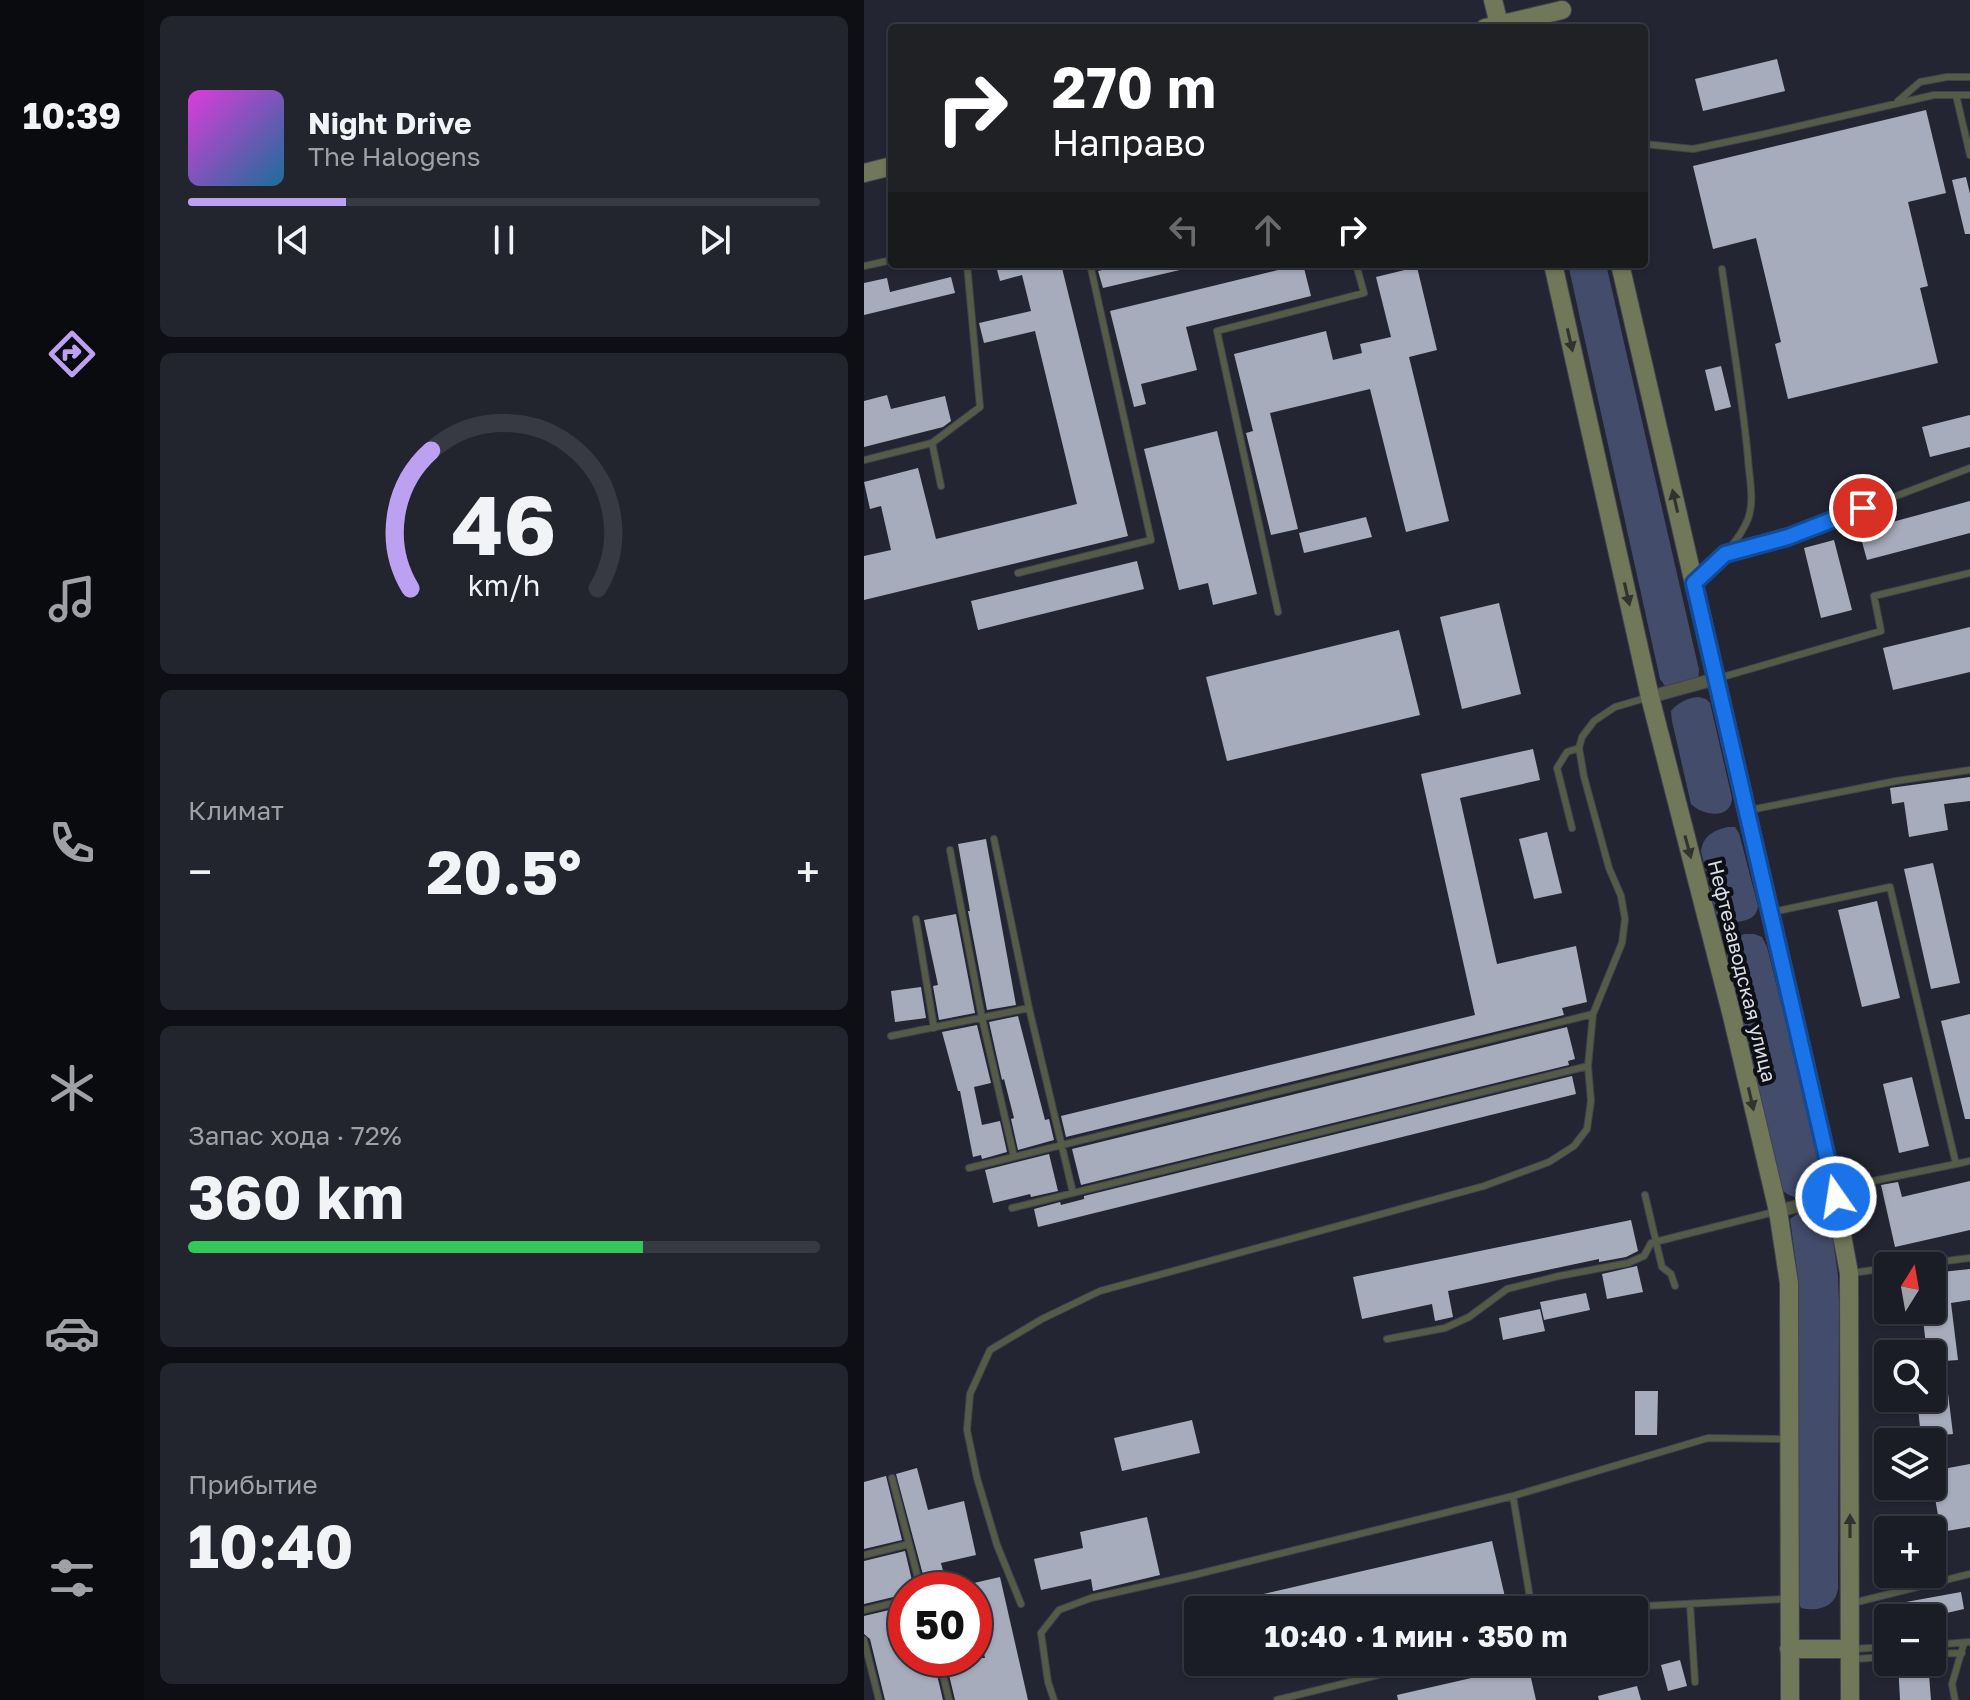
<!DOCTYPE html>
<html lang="ru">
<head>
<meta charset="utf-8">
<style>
  body { margin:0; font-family:"Golos Text",sans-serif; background:#23252e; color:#f1f3f6; height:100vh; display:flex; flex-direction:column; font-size:30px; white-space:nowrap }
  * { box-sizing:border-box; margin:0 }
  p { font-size:26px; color:#9fa1a7 }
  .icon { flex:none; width:44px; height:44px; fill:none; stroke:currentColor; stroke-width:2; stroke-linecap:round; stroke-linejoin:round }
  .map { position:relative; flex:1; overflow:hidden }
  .details { display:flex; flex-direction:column; gap:16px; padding:16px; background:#0e0f15; width:720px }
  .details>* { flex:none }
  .banner { position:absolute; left:24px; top:24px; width:760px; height:244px; border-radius:8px; box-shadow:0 2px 6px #0004,0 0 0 2px #383a43; background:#202124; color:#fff; overflow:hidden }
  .needle { width:52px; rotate:11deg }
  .buttons { position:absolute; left:1010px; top:1252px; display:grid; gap:16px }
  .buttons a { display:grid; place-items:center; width:72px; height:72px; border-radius:8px; background:#1a1c26; box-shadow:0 2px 6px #0004,0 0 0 2px #383a43; font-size:40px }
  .speed { position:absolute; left:24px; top:1572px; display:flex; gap:16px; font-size:40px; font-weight:700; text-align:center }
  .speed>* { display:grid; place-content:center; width:104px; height:104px; border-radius:50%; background:#1a1c26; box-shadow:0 2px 6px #0004,0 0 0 2px #383a43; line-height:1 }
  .speed .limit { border:12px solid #d22; background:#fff; color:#111 }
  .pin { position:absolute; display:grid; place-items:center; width:68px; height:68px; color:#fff; margin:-34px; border:4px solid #fff; border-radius:50%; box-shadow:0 2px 8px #0007 }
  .me { position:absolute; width:88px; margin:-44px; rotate:347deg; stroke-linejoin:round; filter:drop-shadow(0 0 6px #0008) }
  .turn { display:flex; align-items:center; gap:28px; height:168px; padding:0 32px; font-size:36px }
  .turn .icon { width:104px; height:104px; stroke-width:2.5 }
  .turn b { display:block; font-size:56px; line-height:68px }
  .lanes { display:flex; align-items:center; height:76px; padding:0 32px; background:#0003; justify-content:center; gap:40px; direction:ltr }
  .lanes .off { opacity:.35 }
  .big { font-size:60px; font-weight:700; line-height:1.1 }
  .details .tile { flex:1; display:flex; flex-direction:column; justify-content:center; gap:12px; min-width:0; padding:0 28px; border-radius:12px; background:#23252e }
  .details .dial { align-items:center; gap:0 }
  .dial svg { height:208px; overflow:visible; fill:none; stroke:#383a43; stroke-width:7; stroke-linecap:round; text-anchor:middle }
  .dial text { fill:#f1f3f6; stroke:none }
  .song { display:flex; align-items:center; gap:24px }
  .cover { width:96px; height:96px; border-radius:12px; background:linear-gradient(135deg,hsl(300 70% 55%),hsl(200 70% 35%)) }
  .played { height:8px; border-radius:4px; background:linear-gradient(90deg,#bca0f2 25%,#383a43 25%) }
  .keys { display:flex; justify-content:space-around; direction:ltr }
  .heat { display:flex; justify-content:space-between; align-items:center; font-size:44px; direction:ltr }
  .charge { height:12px; border-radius:6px; background:linear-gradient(90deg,#34c759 72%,#383a43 0) }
  .trip { position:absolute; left:320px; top:1596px; width:464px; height:80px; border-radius:8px; background:#1a1c26; box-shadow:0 2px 6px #0004,0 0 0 2px #383a43; font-weight:700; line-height:80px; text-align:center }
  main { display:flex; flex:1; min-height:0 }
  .tabs { display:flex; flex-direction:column; width:144px; justify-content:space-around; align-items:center; background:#0a0b0f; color:#9fa1a7 }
  .tabs .icon { width:56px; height:56px }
  .tabs .current { color:#bca0f2 }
  .tabs b { font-size:36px; color:#f1f3f6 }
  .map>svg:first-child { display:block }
</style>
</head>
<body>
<main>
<nav class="tabs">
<b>10:39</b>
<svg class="icon current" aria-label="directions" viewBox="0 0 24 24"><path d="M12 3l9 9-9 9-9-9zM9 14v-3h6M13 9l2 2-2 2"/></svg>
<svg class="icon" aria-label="music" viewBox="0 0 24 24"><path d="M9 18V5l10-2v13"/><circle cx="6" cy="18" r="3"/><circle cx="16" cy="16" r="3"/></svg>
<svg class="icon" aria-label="phone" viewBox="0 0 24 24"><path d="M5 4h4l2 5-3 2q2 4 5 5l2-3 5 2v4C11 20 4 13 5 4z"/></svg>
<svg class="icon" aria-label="climate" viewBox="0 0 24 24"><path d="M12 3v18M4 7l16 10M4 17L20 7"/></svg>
<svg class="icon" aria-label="car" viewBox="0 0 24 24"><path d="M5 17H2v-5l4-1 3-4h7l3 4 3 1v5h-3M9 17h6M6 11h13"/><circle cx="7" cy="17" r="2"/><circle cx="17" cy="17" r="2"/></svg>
<svg class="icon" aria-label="filters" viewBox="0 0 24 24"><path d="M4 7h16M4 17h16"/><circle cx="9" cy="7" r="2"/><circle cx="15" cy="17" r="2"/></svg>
</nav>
<section class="details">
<div class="tile">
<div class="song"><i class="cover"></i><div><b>Night Drive</b><p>The Halogens</p></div></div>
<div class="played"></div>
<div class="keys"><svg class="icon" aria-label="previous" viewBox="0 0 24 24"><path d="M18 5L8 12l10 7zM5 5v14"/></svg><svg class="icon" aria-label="pause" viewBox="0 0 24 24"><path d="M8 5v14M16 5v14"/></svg><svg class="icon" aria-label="next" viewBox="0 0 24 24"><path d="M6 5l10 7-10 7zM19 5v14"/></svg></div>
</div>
<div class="tile dial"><svg viewBox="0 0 100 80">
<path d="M14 69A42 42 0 1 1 86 69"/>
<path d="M14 69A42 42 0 0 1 22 16" stroke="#bca0f2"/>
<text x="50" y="56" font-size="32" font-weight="700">46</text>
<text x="50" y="72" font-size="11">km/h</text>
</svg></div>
<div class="tile"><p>Климат</p>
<div class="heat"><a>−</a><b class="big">20.5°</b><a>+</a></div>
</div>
<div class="tile"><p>Запас хода · 72%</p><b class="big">360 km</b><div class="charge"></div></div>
<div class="tile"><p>Прибытие</p><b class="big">10:40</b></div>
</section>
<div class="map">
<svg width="1106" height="1700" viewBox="0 0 1106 1700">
  <rect width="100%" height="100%" fill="#232632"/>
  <path fill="#434c6b" d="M704,264H742L835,670L834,680L807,687L801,686L796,679Z
    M835,697L842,699L846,703L868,798C867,820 839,816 827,804L808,721L807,711C815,702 823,698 835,697Z
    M864,827H871L875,833L894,906C892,920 882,920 870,923L852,914L837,851C839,836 850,830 864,827Z
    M880,934H890L898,937L903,947L960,1176L958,1189C945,1198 926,1202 916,1187L863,959C861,945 867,940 880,934Z
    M942,1208L955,1209L962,1211L966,1219L974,1276L975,1304L974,1588C972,1607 954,1612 937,1608L934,1602V1278L926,1219Z"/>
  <path fill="#a7acbc" d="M913,59L921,91L839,111L831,79Z
    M1062,110L1082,193L1044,202L1064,286L1056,288L1074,363L924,399L911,344L917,342L892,238L849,249L829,166Z
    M1102,177L1106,194V234H1101L1088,180Z
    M143,264H197L264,536L0,600V556L27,550L17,506L6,509L0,482L54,468L72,539L213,504L171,331L120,343L115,323L167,311L158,275L136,281L132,266Z
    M264,264H319L320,269L239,288L234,271Z
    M439,264L447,296L322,327L333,370L277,384L282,404L270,407L246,311Z
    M553,267L573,350L545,357L585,521L542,532L506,389L406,413L434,529L407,535L382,433L389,431L370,354L462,331L469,360L498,353L496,344L527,337L512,277Z
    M87,277L91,293L0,315V283L23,278L26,292Z
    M857,366L867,407L851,411L841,370Z
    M23,395L27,409L81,396L87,421L79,427L0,447V401Z
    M1106,415V447L1066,457L1058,427Z
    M353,431L393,594L349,605L344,583L315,590L280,449Z
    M1106,501V533L1003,560L995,531Z
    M502,517L508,537L440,553L435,533Z
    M970,540L988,610L957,618L940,548Z
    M273,561L280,589L114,630L107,601Z
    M635,603L657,694L598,709L576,617Z
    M1106,627V672L1029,690L1019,648Z
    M535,630L556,715L363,761L342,677Z
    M669,749L676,780L596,798L633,964L712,946L723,1002L698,1008L700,1015L202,1137L197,1116L611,1015L557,774Z
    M1106,777V801L1080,804L1084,830L1045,837L1040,802L1028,804L1026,788Z
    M683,832L698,893L670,899L655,839Z
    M122,839L152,1005L123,1010L104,911H106L94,844Z
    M1069,863L1096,983L1067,989L1040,869Z
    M1013,901L1036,998L998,1007L974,910Z
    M92,914L111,1013L75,1020L69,986L74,985L60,920Z
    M57,987L62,1018L31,1022L27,991Z
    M1106,1014V1119H1101L1077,1021Z
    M154,1016L181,1120L185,1119L190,1140L154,1150L147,1119L150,1118L140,1079L138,1080L125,1022Z
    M113,1025L127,1083L110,1087L118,1125L136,1121L143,1152L118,1159L117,1155L109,1157L96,1091H94L78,1032Z
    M703,1027L711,1059L704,1061L705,1065L217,1185L208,1149Z
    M708,1076L712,1094L174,1227L170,1209L196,1202L197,1205L220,1199V1196Z
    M1048,1077L1065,1146L1035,1153L1019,1084Z
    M185,1154L194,1191L167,1197L166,1194L129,1203L121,1170Z
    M1106,1181V1230L1031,1247L1017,1185L1034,1182L1038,1197Z
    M767,1220L774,1251L762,1257L735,1262V1259L584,1291L589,1317L571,1321L568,1304L498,1319L489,1277Z
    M773,1266L779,1292L743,1299L738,1274Z
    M1106,1269V1300L1087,1303L1094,1360L1080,1361L1089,1434L1057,1437L1053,1398H1068V1354H1063L1058,1310H1068V1273Z
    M722,1293L726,1310L680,1320L676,1302Z
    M676,1309L681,1331L639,1340L635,1318Z
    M771,1391H794L793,1435H771Z
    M328,1420L336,1453L258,1471L250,1438Z
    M1106,1464V1527L1077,1532L1068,1481V1471Z
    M53,1468L64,1510L100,1501L112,1555L77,1563L84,1590H67L65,1585L62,1586L32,1474Z
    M22,1476L38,1540L0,1549V1482Z
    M283,1517L296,1575L229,1591L227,1579L177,1590L170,1559L219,1548L216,1532Z
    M628,1541L644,1610H394L391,1596Z
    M41,1551L50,1589L42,1590V1594L0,1604V1561Z
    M136,1577L164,1700H91L81,1658H121L110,1611V1583Z
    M1097,1592L1100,1609L1061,1618H1032L1031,1604Z
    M42,1606V1658H69L79,1700H21L6,1639L0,1634V1616Z
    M816,1660L823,1686L804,1691L797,1665Z
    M406,1662H458V1667L410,1678Z
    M1034,1662H1064L1067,1700H1036Z
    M664,1665L672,1700H534L533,1695Z
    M773,1686L777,1700H735L734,1696Z"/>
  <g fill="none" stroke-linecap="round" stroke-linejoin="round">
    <g stroke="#40434f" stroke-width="8">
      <path id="lane" d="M1092,95L1106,155
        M1034,101L1056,82L1083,77H1106
        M780,144L829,149L896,135L1070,95H1106
        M0,266L28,260
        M0,460L68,443
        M77,486L68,443L116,407L103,264
        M861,554L924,537L1106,468
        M154,573L287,540L226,264
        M833,580C852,562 874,544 884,519C891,500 885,477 884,458C878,394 867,332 858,269
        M414,612L353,331L500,293L492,264
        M855,678L1017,631L1010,596L1106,573
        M886,810L1032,781L1106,770
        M708,828L693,768L703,752L715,748
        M130,839L165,1008L209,1193
        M86,850L118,1018L150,1157
        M909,912L1026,887L1092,1164L1106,1161
        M52,919L70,1028
        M27,1036L165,1008
        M105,1168L729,1014
        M781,1195L798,1267L807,1274L811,1286
        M972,1197L1004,1182L1092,1164
        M148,1208L724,1066
        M1042,1266L1106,1258
        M988,1273L1024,1268
        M523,1339L581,1328L605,1317L643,1289L695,1276L764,1263L780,1256L787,1243L910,1212
        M28,1478L57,1590
        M0,1555L45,1544
        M989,1603L1106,1574
        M157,1604L133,1545L113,1478L103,1430L106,1394L126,1350L178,1319L236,1291L620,1186L685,1162L710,1146L723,1129L727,1101L724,1066L729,1014L758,943L761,919L757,896L745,868L720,777L715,748L718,737L730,721L751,707L782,698
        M826,1604L831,1682
        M0,1610L42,1600
        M668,1610L649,1496L844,1438L921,1439
        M770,1611L780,1606L921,1599
        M0,1640L15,1700
        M1068,1645L1106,1642
        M988,1649L1024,1647
        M1068,1654L1098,1653
        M75,1658L85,1700
        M989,1659L1024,1657
        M190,1700L184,1682L177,1633L195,1610L227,1598L330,1575L649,1496
        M413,1700L567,1662
        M1091,1700L1088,1684L1100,1643"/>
    </g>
    <g stroke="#40434f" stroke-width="14">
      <path id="street" d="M786,697L851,679
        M914,1211L972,1197"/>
    </g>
    <g stroke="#40434f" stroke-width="20">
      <path id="secondary" d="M629,0L636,28
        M621,28L698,10
        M0,173L28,166
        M689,264L786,697L868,1016L914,1211L925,1283L926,1700
        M756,264L966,1171L985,1273L986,1700
        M925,1649H985"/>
    </g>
    <use href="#lane" stroke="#565b47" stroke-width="6"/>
    <use href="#street" stroke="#565b47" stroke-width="12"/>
    <use href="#secondary" stroke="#707859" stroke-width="18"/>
  </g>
  <defs><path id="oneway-solid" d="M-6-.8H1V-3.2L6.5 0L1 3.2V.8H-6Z" transform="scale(2)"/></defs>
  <g fill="#30342d">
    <use href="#oneway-solid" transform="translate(706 340) rotate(77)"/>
    <use href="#oneway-solid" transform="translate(811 501) rotate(-103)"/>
    <use href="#oneway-solid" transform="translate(763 594) rotate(77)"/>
    <use href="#oneway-solid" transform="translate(824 847) rotate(75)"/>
    <use href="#oneway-solid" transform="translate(887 1099) rotate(77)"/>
    <use href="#oneway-solid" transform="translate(986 1526) rotate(-90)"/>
  </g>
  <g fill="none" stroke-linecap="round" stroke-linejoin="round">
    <g stroke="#114b97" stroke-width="20">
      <path id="route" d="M972,1197L830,583L861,554L924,537L999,508"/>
    </g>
    <use href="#route" stroke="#1a73e8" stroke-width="14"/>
  </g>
  <g text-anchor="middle" stroke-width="8" stroke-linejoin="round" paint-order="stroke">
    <g font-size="20" fill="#dbdee6" stroke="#0e0f15">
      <text transform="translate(878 971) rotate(76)" y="7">Нефтезаводская улица</text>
    </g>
  </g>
</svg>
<div class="buttons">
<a><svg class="needle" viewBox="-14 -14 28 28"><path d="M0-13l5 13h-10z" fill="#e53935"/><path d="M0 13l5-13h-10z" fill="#9fa1a7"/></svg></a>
<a><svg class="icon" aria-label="search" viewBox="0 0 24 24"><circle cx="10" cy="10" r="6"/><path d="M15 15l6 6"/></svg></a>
<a><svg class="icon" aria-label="layers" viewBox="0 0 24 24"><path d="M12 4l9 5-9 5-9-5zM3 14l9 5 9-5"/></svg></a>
<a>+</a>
<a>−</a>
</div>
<div class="speed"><div class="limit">50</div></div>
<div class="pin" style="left:999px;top:508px;background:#d93025"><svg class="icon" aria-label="arrive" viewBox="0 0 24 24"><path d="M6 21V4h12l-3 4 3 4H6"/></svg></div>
<svg class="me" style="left:972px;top:1197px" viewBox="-20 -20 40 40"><circle r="17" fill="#1a73e8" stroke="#fff" stroke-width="3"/><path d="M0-11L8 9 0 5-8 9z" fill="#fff"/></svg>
<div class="trip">10:40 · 1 мин · 350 m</div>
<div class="banner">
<div class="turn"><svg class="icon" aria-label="right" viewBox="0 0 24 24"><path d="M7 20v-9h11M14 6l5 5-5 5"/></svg><div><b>270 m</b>Направо</div></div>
<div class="lanes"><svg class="icon off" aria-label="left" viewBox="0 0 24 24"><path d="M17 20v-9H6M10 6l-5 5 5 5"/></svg><svg class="icon off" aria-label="ahead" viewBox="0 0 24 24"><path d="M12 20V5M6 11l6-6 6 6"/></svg><svg class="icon" aria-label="right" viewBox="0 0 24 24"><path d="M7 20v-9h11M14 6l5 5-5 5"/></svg></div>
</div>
</div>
</main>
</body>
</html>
